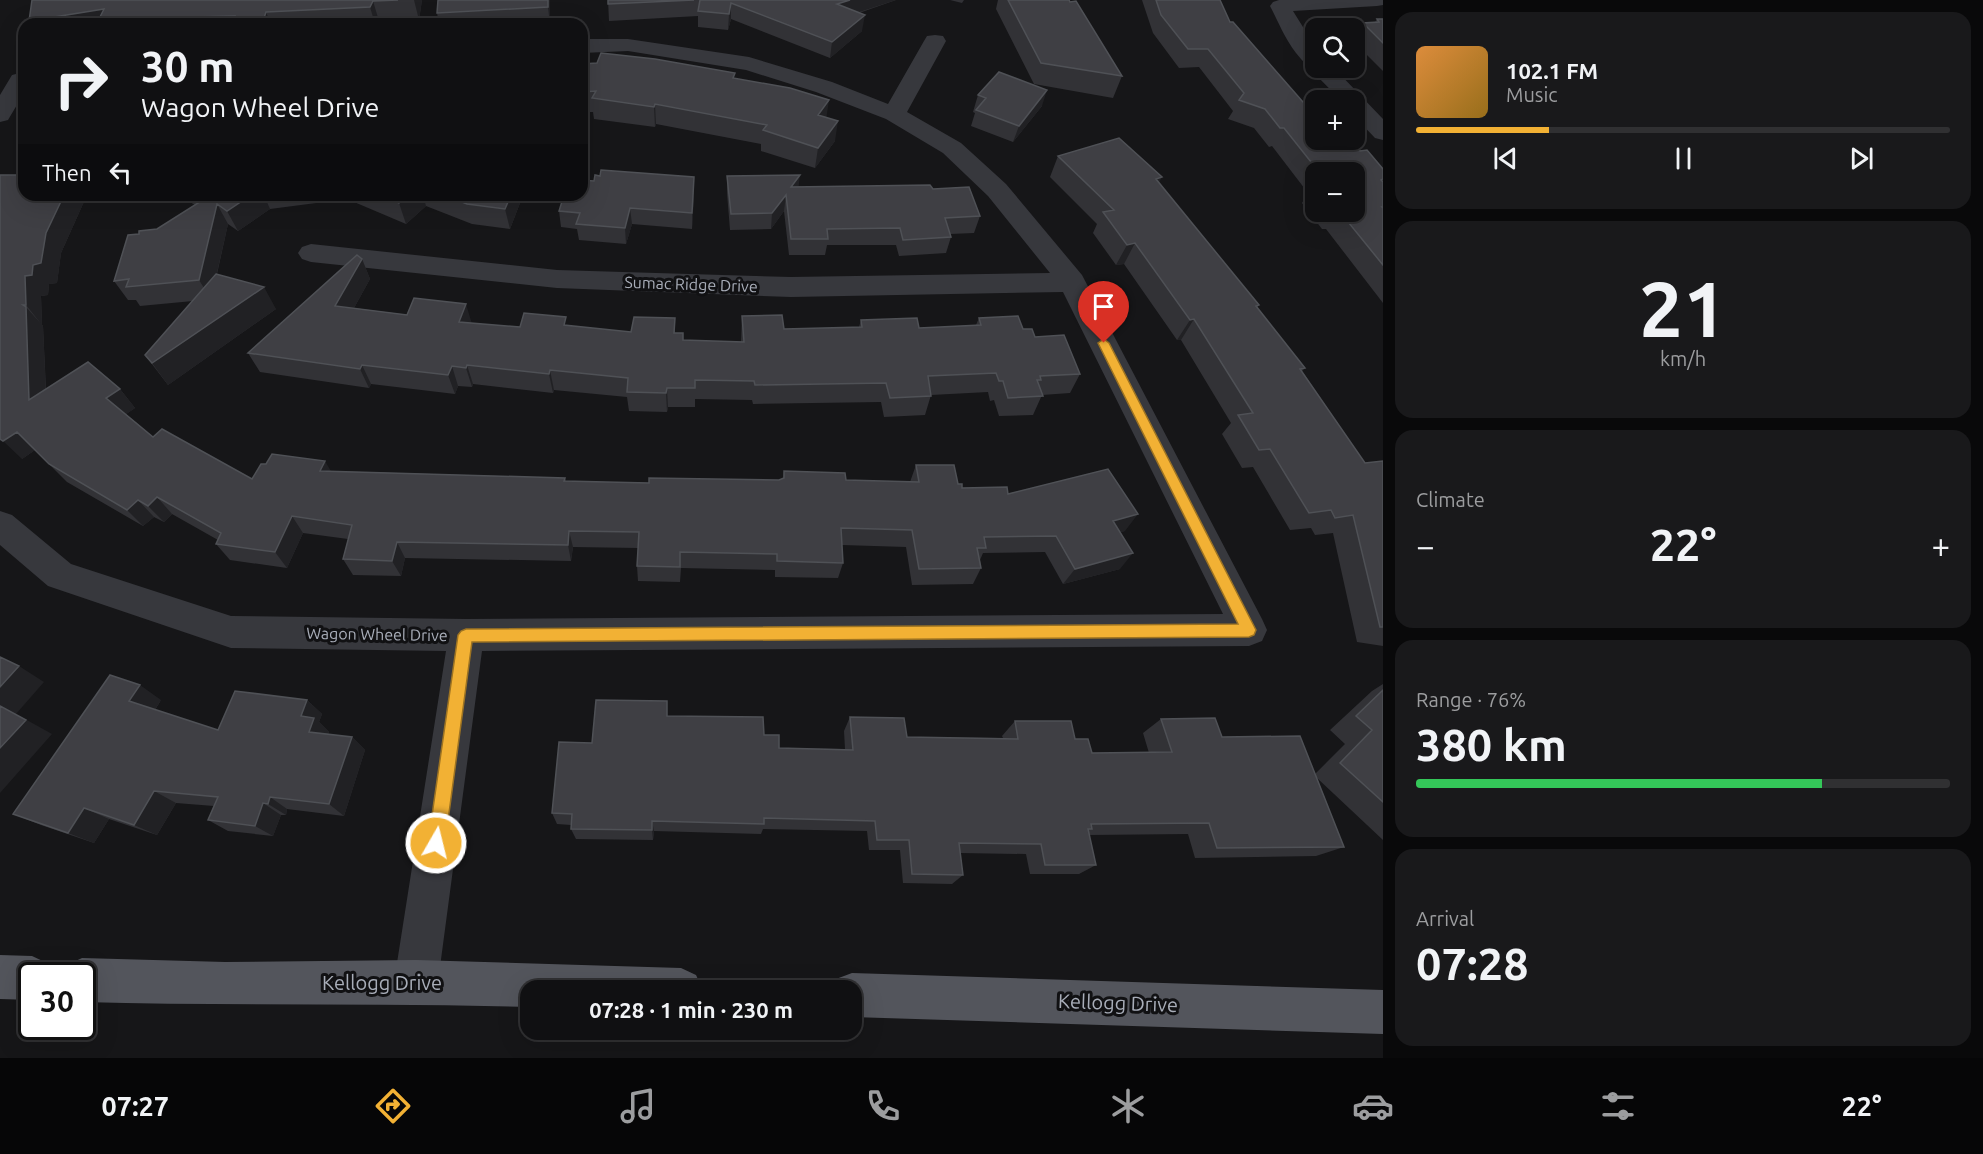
<!DOCTYPE html>
<html lang="en">
<head>
<meta charset="utf-8">
<style>
  body { margin:0; font-family:Ubuntu,sans-serif; background:#19191b; color:#f1f3f6; height:100vh; display:flex; flex-direction:column; font-size:22px; white-space:nowrap }
  * { box-sizing:border-box; margin:0 }
  p { font-size:20px; color:#9c9d9f }
  .icon { flex:none; width:33px; height:33px; fill:none; stroke:currentColor; stroke-width:2; stroke-linecap:round; stroke-linejoin:round }
  .map { position:relative; flex:1; overflow:hidden }
  .details { display:flex; flex-direction:column; gap:12px; padding:12px; background:#09090a; width:600px }
  .details>* { flex:none }
  .top-card { position:absolute; left:18px; top:18px; width:570px; height:183px; border-radius:18px; box-shadow:0 6px 24px #0002,0 0 0 2px #303032; background:#101012; color:#f1f3f6; overflow:hidden }
  .tools { position:absolute; left:1305px; top:18px; display:grid; gap:12px }
  .tools a { display:grid; place-items:center; width:60px; height:60px; border-radius:12px; background:#101012; box-shadow:0 6px 24px #0002,0 0 0 2px #303032; font-size:30px }
  .speed { position:absolute; left:18px; top:962px; display:flex; gap:12px; font-size:30px; font-weight:700; text-align:center }
  .speed>* { display:grid; place-content:center; width:78px; height:78px; border-radius:50%; background:#101012; box-shadow:0 6px 24px #0002,0 0 0 2px #303032; line-height:1 }
  .speed .limit { border:3px solid #111; border-radius:9px; background:#fff; color:#111 }
  .pin { position:absolute; display:grid; place-items:center; width:51px; height:51px; color:#fff; margin:-62px -26px; border-radius:50% 50% 50% 0; rotate:-45deg; box-shadow:0 0 6px #0007 }
  .pin .icon { rotate:45deg }
  .me { position:absolute; width:66px; margin:-33px; rotate:8deg; stroke-linejoin:round; filter:drop-shadow(0 0 4px #0008) }
  .turn { display:flex; align-items:center; gap:21px; height:126px; padding:0 24px; font-size:27px }
  .turn .icon { width:78px; height:78px; stroke-width:2.5 }
  .turn b { display:block; font-size:42px; line-height:51px }
  .then { display:flex; align-items:center; height:57px; padding:0 24px; background:#0003; gap:12px; font-size:22px }
  .big { font-size:45px; font-weight:600; line-height:1.1 }
  .details .widget { flex:1; display:flex; flex-direction:column; justify-content:center; gap:9px; min-width:0; padding:0 21px; border-radius:18px; background:#19191b }
  .details .dial { align-items:center; gap:0 }
  .dial b { font-size:78px; line-height:1 }
  .song { display:flex; align-items:center; gap:18px }
  .cover { width:72px; height:72px; border-radius:9px; background:linear-gradient(135deg,hsl(30 70% 55%),hsl(40 70% 35%)) }
  .played { height:6px; border-radius:3px; background:linear-gradient(90deg,#f2b134 25%,#303032 25%) }
  .keys { display:flex; justify-content:space-around; direction:ltr }
  .heat { display:flex; justify-content:space-between; align-items:center; font-size:33px; direction:ltr }
  .charge { height:9px; border-radius:4px; background:linear-gradient(90deg,#34c759 76%,#303032 0) }
  .trip { position:absolute; left:520px; top:980px; width:342px; height:60px; border-radius:18px; background:#101012; box-shadow:0 6px 24px #0002,0 0 0 2px #303032; font-weight:600; line-height:60px; text-align:center }
  .tabs { display:flex; height:96px; justify-content:space-around; align-items:center; background:#060607; color:#9c9d9f }
  .tabs .icon { width:42px; height:42px }
  .tabs .selected { color:#f2b134 }
  .tabs b { font-size:27px; color:#f1f3f6 }
  main { display:flex; flex:1; min-height:0 }
  .map>svg:first-child { display:block }
</style>
</head>
<body>
<main>
<div class="map">
<svg width="1383" height="1058" viewBox="0 0 1383 1058">
  <rect width="100%" height="100%" fill="#161618"/>
  <g fill="none" stroke-linecap="round" stroke-linejoin="round">
    <path fill="#37383d" fill-rule="evenodd" d="M1279,0H1383V5L1377,6L1293,11L1316,48V68H1334L1383,119V140L1375,138L1354,116V100H1341C1325,84 1309,69 1296,53C1285,39 1278,21 1270,6L1273,2Z
      M935,35L943,36L946,41L907,112L961,143L1006,184L1082,275L1262,619L1267,630L1262,641L1249,646L482,651L438,982L431,997L416,1004L401,997L394,982L446,651L231,648L48,586L0,545V511L12,515L71,564L231,616L466,619L1223,614L1063,292L791,297L557,288L311,262L302,259L298,253L302,247L311,244L557,270L791,277L1050,273L988,196L943,153L886,119L816,92L746,70L628,51L582,53V39H628L749,57L832,82L888,104L924,41L927,36Z
      M24,72V93L8,120L0,122V95L12,75Z"/>
    <path fill="#53555c" fill-rule="evenodd" d="M0,955L32,956L47,963L53,975H32V1000L0,999Z
      M82,958L225,962L416,960L681,968L696,975L703,990H531V1007C381,1003 232,1006 82,1002V975H62L67,965Z
      M852,973L1383,990V1034L852,1017V990H832L836,979Z"/>
  </g>
  <path fill="#323236" fill-rule="evenodd" d="M32,0H422L419,20L379,21L377,24H31Z
    M438,0H550V24H439L437,13Z
    M608,0H896L859,13L862,31L830,58L731,19L728,30L698,27V16L609,21Z
    M950,0H964L962,3Z
    M998,0H1069L1122,76L1113,98L1034,84L996,9Z
    M1142,0H1220L1230,22L1303,102L1383,169V303L1326,229H1322L1302,203L1308,193L1272,146L1269,147L1254,128L1228,119L1233,111L1199,67L1179,68L1153,33ZM1316,172H1354V212H1316Z
    M1377,19H1383V71L1354,42V36L1363,23L1375,22Z
    M582,64L735,79L826,117L835,141L815,168L761,151V144L656,124L655,127L594,119L593,112H582Z
    M978,95L1042,106L1013,142L971,126L975,113L973,112Z
    M1058,156L1159,183L1259,305L1257,308L1305,368L1302,371L1365,463L1383,461V646L1357,642L1333,533L1315,535L1311,528L1290,530L1253,467L1242,468L1222,434L1231,423L1181,340H1177L1124,264L1116,265L1093,233L1097,224L1050,177Z
    M20,175L24,195H87L61,253L57,283L49,284L48,295L41,296L42,325L41,324L43,326L46,390L120,389L135,408L126,414L153,437L252,479L331,471L565,478L566,481L649,483L779,480L783,479L784,471L846,480L910,482L916,465L958,484L962,488L1008,494L1125,531L1120,532V569L1063,584L1045,552L983,553L980,560L981,568L973,584L912,585L906,547L842,545L843,563L838,578L775,577V570L681,568L680,582L638,581L637,566L638,548L573,547L571,561L405,558L401,576L353,575L343,559L348,539L303,533L287,568L230,560L216,544L218,540L172,514L164,522L154,517L143,526L67,482L35,450L22,459Z
    M727,176L799,187L933,189L980,216L974,233L950,234L951,237L946,253L899,256L896,245H827L825,255H789L784,211L771,229L730,230L727,193Z
    M694,193L692,229L632,224L626,244L579,240L577,229L561,227L559,211Z
    M186,195H518L520,203L510,229L472,224L426,206L406,224L347,199L270,209L238,231L228,224L217,274L276,309L168,385L145,355L193,301L140,306L136,300H128L114,281L139,234L157,229L195,205L190,202Z
    M362,259L370,279L354,308L472,323L520,327L568,326L631,332L675,318V333L683,341L741,342L742,316L784,329L859,327L861,320L919,328L976,325L979,318L1023,329L1035,337L1080,374L1070,393L1042,395L1033,415L999,416L994,400L990,401L988,392L931,395L925,415L884,417L881,402L753,404L752,400L695,399V407H668L667,412L629,411L627,397L554,390L553,393L473,384L472,387L458,386L455,394L371,384L369,388L260,372L248,353Z
    M1383,684V840L1317,778L1344,847L1316,856L1195,858L1188,834L1089,835L1096,865L1079,874H1030L1026,854L960,853L963,875L952,884L903,883L900,850H869L867,831L763,829L761,834L654,831L653,840L576,839L571,829V825L557,824L552,813L592,743L668,716L764,735L779,748L845,749L844,731L850,717L907,737L1003,738L1002,736L1015,721L1075,739L1092,753H1149L1143,733L1161,719L1222,737L1315,774L1345,744L1330,730L1372,691Z
    M161,700L155,710L218,730L307,700L322,714L319,722L329,732L328,734L352,737L365,750L344,816L287,809L286,815H281L273,836L228,831L208,820L214,806L176,803L157,835L109,819L94,843L41,825L13,814Z"/>
  <path fill="#212124" d="M414,0H422L419,20Z
    M548,0H550V24L548,7Z
    M850,0H896L835,20L837,4Z
    M373,1L379,21L377,24H375L370,7Z
    M731,3V19L728,30L729,14Z
    M104,9L99,19L102,24H31L29,21Z
    M266,12L271,24H262Z
    M865,15L862,31L830,58L832,42Z
    M1047,90L1042,106L1013,142L1019,126Z
    M829,100L826,120L818,115Z
    M655,104L656,124L655,127L654,107Z
    M838,121L835,141L815,168L818,148Z
    M800,175L798,192L791,187Z
    M694,177V193L692,229V213Z
    M1162,177L1151,198L1156,179Z
    M64,195H87L61,253L57,283L49,284L48,295L41,296L42,325L26,305L25,276Z
    M251,195H264L270,209L238,231L227,211Z
    M409,195H423L426,206L406,224L399,203Z
    M511,195H518L520,203L510,229L505,209Z
    M786,195L784,211L771,229L772,213Z
    M217,204L228,224L211,299L199,280Z
    M630,208L632,224L626,244L625,228Z
    M1135,243L1124,264L1116,265L1127,245Z
    M362,259L370,279L344,326L335,306Z
    M264,287L276,309L168,385L152,363Z
    M466,304L472,324L459,322Z
    M26,307L43,326L47,418L29,400Z
    M1194,319L1181,340H1177L1190,320Z
    M362,365L371,384L369,388L360,369Z
    M467,365L473,384L472,387L466,368Z
    M452,366L458,386L455,394L448,375Z
    M550,370L554,390L553,393L549,374Z
    M667,388L668,407L667,412L666,393Z
    M120,389L135,408L122,417L106,398Z
    M17,432L35,450L22,459L3,441Z
    M325,461L335,478L320,471Z
    M157,497L172,514L164,522L148,506Z
    M138,500L154,517L143,526L127,510Z
    M1138,514L1125,531L1100,537L1113,521Z
    M292,516L303,533L287,568L275,552Z
    M569,531L573,547L571,561L568,545Z
    M397,542L405,558L401,576L392,561Z
    M1133,553L1120,569L1063,584L1075,569Z
    M19,666L44,682L16,714L52,734L0,793V687Z
    M140,685L161,700L151,716L129,701Z
    M307,700L322,714L319,722L329,732L324,745L309,732L301,716Z
    M352,737L365,750L344,816L329,804Z
    M154,791L176,803L157,835L134,825Z
    M270,797L287,809L286,815L268,804Z
    M263,803L281,815L273,836L255,826Z
    M84,808L109,819L94,843L68,833Z
    M652,821L654,831L653,840L652,830Z"/>
  <path fill="#3f3f44" stroke="#4f5156" stroke-width="1.5" d="M32,0H398L373,1L370,7L266,12L262,24H232L235,16L99,19L104,9L29,21Z
    M438,0H548V7L437,13Z
    M608,0H694L608,4Z
    M700,0H850L837,4L865,15L832,42L731,3L729,14L698,11Z
    M1008,0H1069L1070,2L1076,1L1122,76L1041,63Z
    M1156,0H1220L1230,22H1233L1303,102L1316,101V140H1350L1360,151L1367,150L1383,169V179L1381,180L1383,182V207H1382L1383,208V265L1340,212H1354V172H1319L1284,128H1280L1265,109L1239,100L1244,93L1208,49H1188L1161,15Z
    M1377,19H1383V43L1363,23L1379,22Z
    M601,53L655,59L735,73L733,78L790,88L829,100L818,115L838,121L818,148L763,130L767,125L655,104L654,107L592,98L596,91L582,92V64L597,63Z
    M999,72L1047,90L1019,126L976,110L986,98L978,95Z
    M1119,138L1162,177L1156,179L1259,305L1256,306L1305,368L1300,369L1365,463L1383,461V627H1380L1353,515L1335,518L1331,510L1309,513L1270,449L1259,450L1238,415L1253,413L1194,319L1190,320L1135,243L1127,245L1103,212L1114,210L1058,156Z
    M24,167V195H64L46,233L41,263L33,265L32,275L25,276L26,305H23L26,307L29,400L88,362L120,389L106,398L153,437L162,429L252,479L261,464H266L272,454L325,461L320,471L565,478L564,481L649,483V478L779,480L784,478V471L845,473L846,480L919,482L916,465H954L958,484H962V488L1007,487L1008,494L1108,469L1138,514L1113,521L1133,553L1075,569L1056,536L984,537L986,548H977L981,568L919,569L912,530L841,528L843,563L777,561V554L680,552V567L637,566L639,532L569,531L568,545L397,542L392,561L343,559L352,525L292,516L275,552L216,544L221,533L157,497L148,506L138,500L127,510L49,464L17,432L3,441L0,439V175H20Z
    M601,170L694,177L692,213L630,208L625,228L576,224L580,213L559,211L564,195H582V180L594,181L595,175L600,176Z
    M800,175L791,187L930,185L933,189L969,187L980,216L945,218L951,237L903,240L900,228L827,229L828,239H791L786,195L772,213L731,214L727,176Z
    M201,195H251L227,211L217,204L199,280L126,287L129,279L114,281L128,235L139,234V231L157,229L206,198Z
    M379,195H409L399,203Z
    M444,195H511L505,209L467,204Z
    M357,255L362,259L335,306L407,315L414,298L466,304L459,322L520,327L524,313L566,317L564,325L631,332L634,317L675,318L674,333H683V340L744,342L742,316L782,315L784,329L862,327L861,320L917,318L919,328L981,325L979,318L1018,316L1023,329H1032L1035,337L1064,335L1080,374L1040,376L1041,380H1037L1043,396L1008,398L1003,381H999L996,373L928,376L931,396L890,398L886,383L755,385L754,381L695,380V388H667L666,393L627,392L628,378L550,370L549,374L467,365L466,368L452,366L448,375L362,365L360,369L248,353Z
    M216,274L264,287L152,363L145,355Z
    M0,657L19,666L0,687Z
    M110,675L140,685L129,701L218,730L235,691L307,700L301,716L314,718L309,732L352,737L329,804L270,797L268,804L263,803L255,826L208,820L218,797L154,791L134,825L84,808L68,833L13,814Z
    M1383,690V802L1340,763L1372,730L1356,716Z
    M596,700L667,701V716L763,717L764,735H779V748L853,750L850,717L904,718L907,737L1018,739L1015,721H1071L1075,739H1088L1092,753L1172,752L1161,719L1215,718L1222,737L1300,736L1344,847L1217,848L1209,823L1091,824L1092,829H1088L1096,865H1045L1041,844L959,843L963,875L912,874L909,840H877L875,821L764,818V824L652,821V830L571,829L572,814L552,813L559,742L592,743Z
    M0,706L26,720L0,748Z"/>
  <path fill="#f2b134" stroke="#9d7322" stroke-width="1.5" d="M1104,339L1109,343L1254,626L1256,630L1254,635L1249,637L472,642L445,843L442,849L436,852L430,849L428,843L458,635L461,631L466,629L1238,624L1098,343Z"/>
  <g text-anchor="middle" stroke-width="6" stroke-linejoin="round" paint-order="stroke">
    <g font-size="16" fill="#a8adb8" stroke="#111113">
      <text transform="translate(691 284) rotate(2)" y="6">Sumac Ridge Drive</text>
      <text transform="translate(377 634) rotate(1)" y="6">Wagon Wheel Drive</text>
    </g>
    <g font-size="20" fill="#a8adb8" stroke="#111113">
      <text x="382" y="990">Kellogg Drive</text>
      <text transform="translate(1118 1003) rotate(2)" y="7">Kellogg Drive</text>
    </g>
  </g>
</svg>
<div class="tools">
<a><svg class="icon" aria-label="search" viewBox="0 0 24 24"><circle cx="10" cy="10" r="6"/><path d="M15 15l6 6"/></svg></a>
<a>+</a>
<a>−</a>
</div>
<div class="speed"><div class="limit">30</div></div>
<div class="pin" style="left:1104px;top:343px;background:#d93025"><svg class="icon" aria-label="arrive" viewBox="0 0 24 24"><path d="M6 21V4h12l-3 4 3 4H6"/></svg></div>
<svg class="me" style="left:436px;top:843px" viewBox="-20 -20 40 40"><circle r="17" fill="#f2b134" stroke="#fff" stroke-width="3"/><path d="M0-11L8 9 0 5-8 9z" fill="#fff"/></svg>
<div class="trip">07:28 · 1 min · 230 m</div>
<div class="top-card">
<div class="turn"><svg class="icon" aria-label="right" viewBox="0 0 24 24"><path d="M7 20v-9h11M14 6l5 5-5 5"/></svg><div><b>30 m</b>Wagon Wheel Drive</div></div>
<div class="then">Then<svg class="icon" aria-label="left" viewBox="0 0 24 24"><path d="M17 20v-9H6M10 6l-5 5 5 5"/></svg></div>
</div>
</div>
<section class="details">
<div class="widget">
<div class="song"><i class="cover"></i><div><b>102.1 FM</b><p>Music</p></div></div>
<div class="played"></div>
<div class="keys"><svg class="icon" aria-label="previous" viewBox="0 0 24 24"><path d="M18 5L8 12l10 7zM5 5v14"/></svg><svg class="icon" aria-label="pause" viewBox="0 0 24 24"><path d="M8 5v14M16 5v14"/></svg><svg class="icon" aria-label="next" viewBox="0 0 24 24"><path d="M6 5l10 7-10 7zM19 5v14"/></svg></div>
</div>
<div class="widget dial"><b>21</b><p>km/h</p></div>
<div class="widget"><p>Climate</p>
<div class="heat"><a>−</a><b class="big">22°</b><a>+</a></div>
</div>
<div class="widget"><p>Range · 76%</p><b class="big">380 km</b><div class="charge"></div></div>
<div class="widget"><p>Arrival</p><b class="big">07:28</b></div>
</section>
</main>
<nav class="tabs">
<b>07:27</b>
<svg class="icon selected" aria-label="directions" viewBox="0 0 24 24"><path d="M12 3l9 9-9 9-9-9zM9 14v-3h6M13 9l2 2-2 2"/></svg>
<svg class="icon" aria-label="music" viewBox="0 0 24 24"><path d="M9 18V5l10-2v13"/><circle cx="6" cy="18" r="3"/><circle cx="16" cy="16" r="3"/></svg>
<svg class="icon" aria-label="phone" viewBox="0 0 24 24"><path d="M5 4h4l2 5-3 2q2 4 5 5l2-3 5 2v4C11 20 4 13 5 4z"/></svg>
<svg class="icon" aria-label="climate" viewBox="0 0 24 24"><path d="M12 3v18M4 7l16 10M4 17L20 7"/></svg>
<svg class="icon" aria-label="car" viewBox="0 0 24 24"><path d="M5 17H2v-5l4-1 3-4h7l3 4 3 1v5h-3M9 17h6M6 11h13"/><circle cx="7" cy="17" r="2"/><circle cx="17" cy="17" r="2"/></svg>
<svg class="icon" aria-label="filters" viewBox="0 0 24 24"><path d="M4 7h16M4 17h16"/><circle cx="9" cy="7" r="2"/><circle cx="15" cy="17" r="2"/></svg>
<b>22°</b>
</nav>
</body>
</html>
